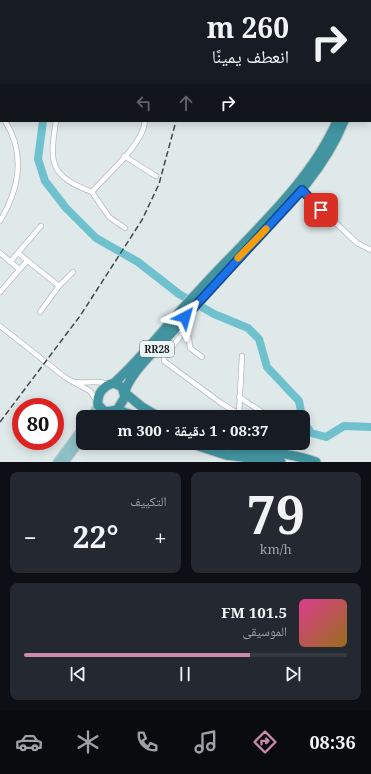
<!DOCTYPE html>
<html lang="ar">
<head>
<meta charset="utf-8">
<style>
  body { margin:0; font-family:"Noto Serif","Noto Naskh Arabic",serif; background:#242831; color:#f1f3f6; direction:rtl; height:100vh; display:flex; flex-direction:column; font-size:15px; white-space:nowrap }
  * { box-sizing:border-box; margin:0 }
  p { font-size:13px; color:#9ea1a6 }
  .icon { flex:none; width:22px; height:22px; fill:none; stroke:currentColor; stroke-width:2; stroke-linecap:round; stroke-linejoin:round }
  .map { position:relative; height:462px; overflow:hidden; direction:ltr }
  .drawer { display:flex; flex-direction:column; gap:10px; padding:10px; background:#0d0f14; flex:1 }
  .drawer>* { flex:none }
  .banner { position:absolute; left:0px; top:0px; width:371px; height:122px; box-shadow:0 2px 10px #0003; direction:rtl; background:#171b24; color:#f1f3f6; overflow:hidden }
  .speed { position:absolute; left:12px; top:398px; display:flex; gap:8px; font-size:20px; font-weight:700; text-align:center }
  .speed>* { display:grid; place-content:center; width:52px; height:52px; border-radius:50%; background:#171b24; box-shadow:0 2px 10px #0003; line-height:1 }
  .speed .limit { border:6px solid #d22; background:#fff; color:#111 }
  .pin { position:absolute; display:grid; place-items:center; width:34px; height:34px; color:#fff; margin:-17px; border-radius:8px; box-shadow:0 2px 6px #0006 }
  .me { position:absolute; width:44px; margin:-22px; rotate:39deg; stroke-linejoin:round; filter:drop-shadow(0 0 3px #0008) }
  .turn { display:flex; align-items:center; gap:14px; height:84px; padding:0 16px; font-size:18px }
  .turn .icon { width:52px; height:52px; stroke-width:2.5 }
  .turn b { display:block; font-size:28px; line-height:34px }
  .lanes { display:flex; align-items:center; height:38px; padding:0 16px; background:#0003; justify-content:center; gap:20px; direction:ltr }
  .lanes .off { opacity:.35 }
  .big { font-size:30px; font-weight:700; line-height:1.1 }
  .drawer .tile { flex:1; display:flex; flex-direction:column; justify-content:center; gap:6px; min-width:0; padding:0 14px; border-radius:8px; background:#242831 }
  .drawer .dial { align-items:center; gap:0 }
  .dial b { font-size:52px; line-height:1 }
  .song { display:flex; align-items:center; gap:12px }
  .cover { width:48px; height:48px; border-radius:6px; background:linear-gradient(135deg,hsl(330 70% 55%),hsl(40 70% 35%)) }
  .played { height:4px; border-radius:2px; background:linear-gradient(90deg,#cb89ad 70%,#363941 70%) }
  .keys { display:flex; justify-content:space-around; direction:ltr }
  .heat { display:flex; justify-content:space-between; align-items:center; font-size:22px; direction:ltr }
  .drawer .tiles { flex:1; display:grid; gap:10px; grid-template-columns:1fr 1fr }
  .tile:last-child { grid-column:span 2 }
  .trip { position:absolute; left:76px; top:410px; width:234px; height:40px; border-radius:8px; background:#171b24; box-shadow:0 2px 10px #0003; font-weight:700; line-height:40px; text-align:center; direction:rtl }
  .menu { display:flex; height:64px; justify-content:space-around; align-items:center; background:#090b0e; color:#9ea1a6 }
  .menu .icon { width:28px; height:28px }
  .menu .active { color:#cb89ad }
  .menu b { font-size:18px; color:#f1f3f6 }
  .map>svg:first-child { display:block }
</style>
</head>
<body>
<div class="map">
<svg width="371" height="462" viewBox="0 0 371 462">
  <rect width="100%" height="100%" fill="#dfe9ea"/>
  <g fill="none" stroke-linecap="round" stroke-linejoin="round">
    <path stroke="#6ec1cd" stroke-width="8" d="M0,59H1
      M43,121L38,159L45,181L66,208L96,238L138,262L179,294L214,314L248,328L259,339L267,367L299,401L302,417
      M303,421L311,433L326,437L344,426L371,427"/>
    <g stroke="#b2bcbe" stroke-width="4.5">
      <path id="lane" d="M0,12H1"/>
    </g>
    <g stroke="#b2bcbe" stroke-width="6">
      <path id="street" d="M107,0L108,1
        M370,66H371
        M0,113L1,115
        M56,121C49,164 50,176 92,192C107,174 143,145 145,121
        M124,156L156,176
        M300,189L357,243L371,250
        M92,192L109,217L125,228
        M0,221C19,189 26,154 5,121
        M0,253L19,269
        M18,253L59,286
        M10,262L41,226
        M0,292L27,261
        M40,312L59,286L73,272
        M0,326L66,378L90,391L96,400
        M177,326L183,333L164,357V361L221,403L239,414V417
        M183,333L189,338L190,348L202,357
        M74,382C85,384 100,379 109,385
        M239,397L265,414
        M239,414L242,356"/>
    </g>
    <g stroke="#b2bcbe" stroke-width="9">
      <path id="secondary" d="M58,1V0
        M0,100L1,99"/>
    </g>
    <g stroke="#c5c6c7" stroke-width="9">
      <path id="primary" d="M91,417L98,405
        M57,462L83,427
        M65,462L83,438"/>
    </g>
    <g stroke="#c5c6c7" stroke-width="11">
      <path id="highway" d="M370,27L371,25
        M370,46L371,44
        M114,383C144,356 168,323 196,294C243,241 309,186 337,121
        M114,383L122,387L125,397L117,410L105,412L98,405C97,394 103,386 114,383Z
        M125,391C132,370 159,347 174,330C198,303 221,277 245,251C283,211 323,173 344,121
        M125,393L142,407L159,417
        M117,410L139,417
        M189,443L226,455L281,462
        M213,443C247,452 283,450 316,462"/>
    </g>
    <use href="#lane" stroke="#fff" stroke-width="2.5"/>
    <use href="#street" stroke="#fff" stroke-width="4.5"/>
    <use href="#secondary" stroke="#fff" stroke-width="7"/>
    <use href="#primary" stroke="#8dbfc6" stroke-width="7"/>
    <use href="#highway" stroke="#4194a0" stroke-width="9"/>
    <path stroke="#44494a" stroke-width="1.5" stroke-dasharray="6 3" stroke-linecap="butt" d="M205,1V0
      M0,422L80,316L142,220L159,184L176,121"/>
  </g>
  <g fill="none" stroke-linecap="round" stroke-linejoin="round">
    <g stroke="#114b97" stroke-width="10">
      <path id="route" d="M185,317L302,190L321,210"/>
    </g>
    <use href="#route" stroke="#1a73e8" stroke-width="7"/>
    <path stroke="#f59e0b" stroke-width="7" d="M238,258L266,229"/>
  </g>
  <g text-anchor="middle" stroke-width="3" stroke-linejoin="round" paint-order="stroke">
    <rect fill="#ecf6f8" stroke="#5e6465" stroke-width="1" x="140" y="341" width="34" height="16" rx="3"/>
    <g font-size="10" font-weight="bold" fill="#212526">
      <text x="157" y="353">RR28</text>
    </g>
  </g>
</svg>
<div class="speed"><div class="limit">80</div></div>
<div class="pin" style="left:321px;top:210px;background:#d93025"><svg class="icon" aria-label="arrive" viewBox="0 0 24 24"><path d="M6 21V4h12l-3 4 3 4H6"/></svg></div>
<svg class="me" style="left:185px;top:317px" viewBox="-20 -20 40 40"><path d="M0-17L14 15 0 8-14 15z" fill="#1a73e8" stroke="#fff" stroke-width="4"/></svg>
<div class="trip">08:37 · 1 دقيقة · 300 m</div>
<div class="banner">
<div class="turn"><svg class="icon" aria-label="right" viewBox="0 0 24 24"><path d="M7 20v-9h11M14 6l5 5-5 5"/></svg><div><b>260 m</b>انعطف يمينًا</div></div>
<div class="lanes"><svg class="icon off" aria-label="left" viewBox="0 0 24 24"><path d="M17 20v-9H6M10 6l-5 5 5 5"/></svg><svg class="icon off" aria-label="ahead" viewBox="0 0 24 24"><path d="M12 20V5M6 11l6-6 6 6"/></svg><svg class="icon" aria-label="right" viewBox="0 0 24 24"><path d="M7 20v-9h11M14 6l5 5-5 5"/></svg></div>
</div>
</div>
<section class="drawer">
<div class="tiles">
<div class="tile dial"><b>79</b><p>km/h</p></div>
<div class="tile"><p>التكييف</p>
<div class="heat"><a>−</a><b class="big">22°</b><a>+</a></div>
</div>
<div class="tile">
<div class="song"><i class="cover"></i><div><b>101.5 FM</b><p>الموسيقى</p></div></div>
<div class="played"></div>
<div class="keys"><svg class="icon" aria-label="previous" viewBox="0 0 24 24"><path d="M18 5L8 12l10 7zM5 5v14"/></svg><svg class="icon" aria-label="pause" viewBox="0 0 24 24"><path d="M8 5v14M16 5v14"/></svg><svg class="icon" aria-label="next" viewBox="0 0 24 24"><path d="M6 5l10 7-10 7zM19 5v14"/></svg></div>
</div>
</div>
</section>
<nav class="menu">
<b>08:36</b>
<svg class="icon active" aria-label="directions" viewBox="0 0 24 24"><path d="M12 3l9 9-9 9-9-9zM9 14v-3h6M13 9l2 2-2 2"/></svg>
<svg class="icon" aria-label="music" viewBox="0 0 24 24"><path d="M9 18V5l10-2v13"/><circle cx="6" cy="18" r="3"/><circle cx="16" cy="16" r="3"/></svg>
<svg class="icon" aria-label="phone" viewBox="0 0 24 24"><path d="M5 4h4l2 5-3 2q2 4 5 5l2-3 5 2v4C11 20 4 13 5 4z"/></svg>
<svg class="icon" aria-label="climate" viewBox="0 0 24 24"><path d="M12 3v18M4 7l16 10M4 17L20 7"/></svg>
<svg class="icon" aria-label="car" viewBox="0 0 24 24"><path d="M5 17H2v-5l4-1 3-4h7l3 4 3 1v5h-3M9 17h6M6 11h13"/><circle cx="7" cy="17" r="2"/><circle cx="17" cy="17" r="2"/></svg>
</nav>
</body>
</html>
